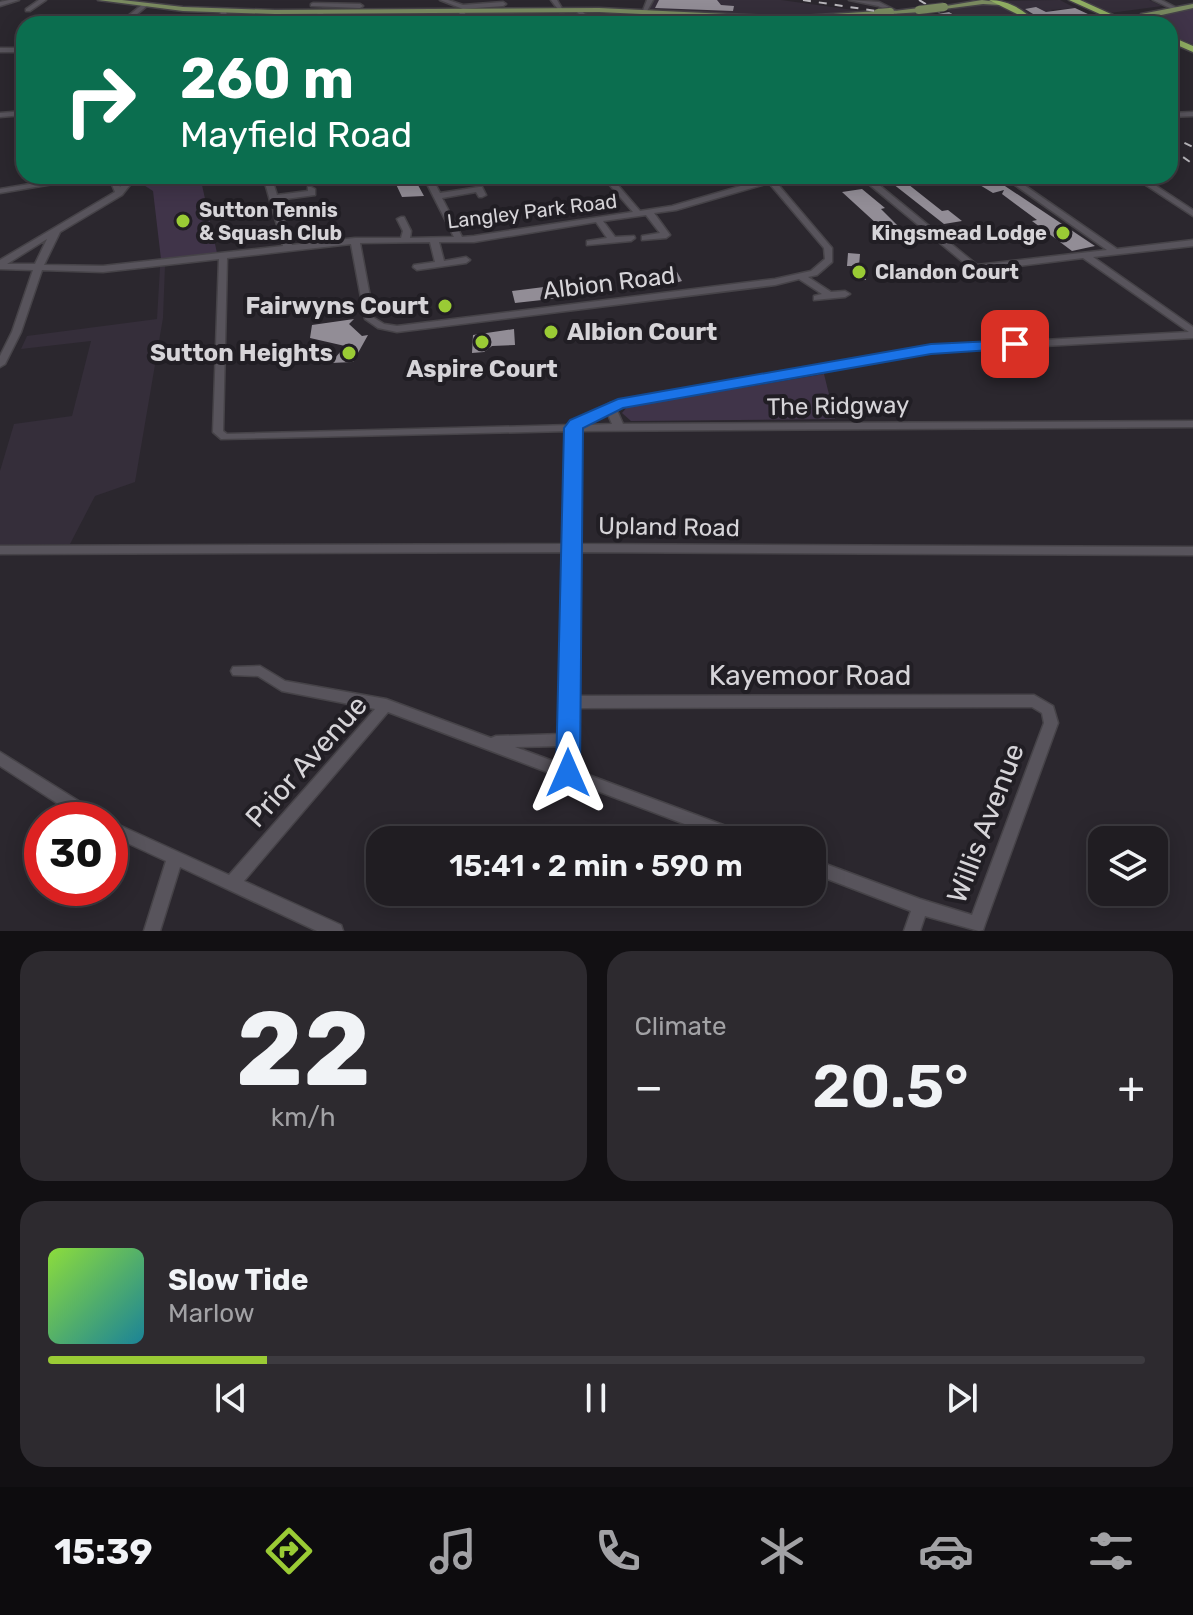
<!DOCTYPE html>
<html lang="en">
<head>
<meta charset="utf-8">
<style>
  body { margin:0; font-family:Rubik,sans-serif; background:#2d2a2f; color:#f1f3f6; height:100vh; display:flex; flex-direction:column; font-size:30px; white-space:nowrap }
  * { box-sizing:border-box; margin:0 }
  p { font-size:26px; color:#a2a2a5 }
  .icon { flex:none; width:44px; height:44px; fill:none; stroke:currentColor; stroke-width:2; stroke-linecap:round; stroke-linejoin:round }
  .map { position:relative; height:931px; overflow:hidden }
  .drawer { display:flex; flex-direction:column; gap:20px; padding:20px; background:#121013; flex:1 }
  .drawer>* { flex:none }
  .guide { position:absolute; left:16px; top:16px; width:1162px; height:168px; border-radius:24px; box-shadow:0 4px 20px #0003,0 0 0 2px #3d3b40; background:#0b6e4f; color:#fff; overflow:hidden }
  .tools { position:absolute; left:1088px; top:826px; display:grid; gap:16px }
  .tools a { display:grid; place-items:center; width:80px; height:80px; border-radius:16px; background:#201d22; box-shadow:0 4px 20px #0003,0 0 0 2px #3d3b40; font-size:40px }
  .speed { position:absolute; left:24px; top:802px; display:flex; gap:16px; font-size:40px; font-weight:700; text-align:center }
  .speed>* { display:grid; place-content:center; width:104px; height:104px; border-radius:50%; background:#201d22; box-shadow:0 4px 20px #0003,0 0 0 2px #3d3b40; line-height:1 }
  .speed .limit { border:12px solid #d22; background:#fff; color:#111 }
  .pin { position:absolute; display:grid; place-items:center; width:68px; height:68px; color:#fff; margin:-34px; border-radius:16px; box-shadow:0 4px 12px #0006 }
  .me { position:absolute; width:88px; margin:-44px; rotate:0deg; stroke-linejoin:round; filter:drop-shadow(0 0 6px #0008) }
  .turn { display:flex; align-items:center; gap:28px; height:168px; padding:0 32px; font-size:36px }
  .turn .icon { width:104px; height:104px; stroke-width:2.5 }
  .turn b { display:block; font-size:56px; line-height:68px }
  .big { font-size:60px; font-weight:600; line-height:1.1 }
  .drawer .card { flex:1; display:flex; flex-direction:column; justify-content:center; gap:12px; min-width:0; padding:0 28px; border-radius:24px; background:#2d2a2f }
  .drawer .dial { align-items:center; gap:0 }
  .dial b { font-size:104px; line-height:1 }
  .song { display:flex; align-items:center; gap:24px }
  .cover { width:96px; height:96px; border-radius:12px; background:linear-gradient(135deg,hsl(90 70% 55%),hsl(190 70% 35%)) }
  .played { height:8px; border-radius:4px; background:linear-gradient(90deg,#9acb35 20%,#3d3b40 20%) }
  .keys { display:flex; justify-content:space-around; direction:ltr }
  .heat { display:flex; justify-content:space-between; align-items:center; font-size:44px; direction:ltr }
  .drawer .tiles { flex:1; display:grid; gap:20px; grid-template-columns:1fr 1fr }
  .card:last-child { grid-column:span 2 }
  .trip { position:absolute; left:366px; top:826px; width:460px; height:80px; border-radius:24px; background:#201d22; box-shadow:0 4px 20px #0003,0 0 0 2px #3d3b40; font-weight:600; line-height:80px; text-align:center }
  .tab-bar { display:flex; height:128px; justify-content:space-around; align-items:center; background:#0d0c0e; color:#a2a2a5 }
  .tab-bar .icon { width:56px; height:56px }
  .tab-bar .on { color:#9acb35 }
  .tab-bar b { font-size:36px; color:#f1f3f6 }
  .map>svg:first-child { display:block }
</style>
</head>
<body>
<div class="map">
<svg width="1193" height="931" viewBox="0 0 1193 931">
  <rect width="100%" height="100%" fill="#2b272e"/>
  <path fill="#352e3a" d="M654,0H781L861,11L778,17L649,9Z
    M1060,0L1075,8L1051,10L1067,18L1058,20L1064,24H1039L1038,19L1006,1Z
    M1078,0H1149L1162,6L1110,13Z
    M992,3L1016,15L968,23L947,10Z
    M329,15H396L401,24H328L325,17Z
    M165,266L163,318L135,482L95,496L70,544L0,545V471L14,424L72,416L91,341L21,349L27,336L157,319L160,267Z"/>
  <path fill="#403449" d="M1193,8V44L1170,35V24L1148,22L1149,17Z
    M133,176H200L217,253L161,259L153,191L139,182H129Z
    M824,374L835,419L631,421L622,413L627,407Z"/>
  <path fill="#928d96" d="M659,0H717L721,5L734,6L733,11L655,8Z
    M1036,7L1046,12L1075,8L1090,15L1046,22L1025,9Z
    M949,12L970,24H906L921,17Z
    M401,176H413L424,196L402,197L394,180Z
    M965,176H990L1095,246L1072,251L1032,221L1037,220L1002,194L1004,190L993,193Z
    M899,177L942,211L948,210L962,221L944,224L888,180Z
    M862,189L885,208L881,209L904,232L889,235L842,192Z
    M848,253L860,254L859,266H866V280L853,278V266H847Z
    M677,272L682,281L669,285L644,287L639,276Z
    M552,286L560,298L515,303L512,291Z
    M354,319L349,324L362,336L368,335L353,362L331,363L345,346L310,338L312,325Z
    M514,329L515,345L492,346L484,352L472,353L473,335Z"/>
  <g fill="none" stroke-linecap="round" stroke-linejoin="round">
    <g stroke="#464348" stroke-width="3">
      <path id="minor" d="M9,0H19L0,6V2Z
        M39,0H46L30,11H26V9Z
        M440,0H448L463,5L503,2L506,4L503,6L463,9Z
        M551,0H557L564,12H560Z
        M647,0H653L646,13H642Z
        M849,0L879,2L899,12L896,14L878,6Z
        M1153,0H1161L1177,8L1172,9Z
        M313,3L360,4L363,6L360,8L311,6V4Z
        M143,4L148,5L125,24H118Z
        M223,9L226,11L229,24H223L220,11Z
        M576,9H580L595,24H589L576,11Z
        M320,10L323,12L326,24H320L317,12Z
        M460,12H464L474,24H468L459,13Z
        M830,16H834L844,24H837L830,18Z
        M0,48H24V52H0Z
        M24,111V115L0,117V113Z
        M1193,112V116L1170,117V113Z
        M77,176H105L117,179L120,187L129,176H137L122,195L60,232L44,265L103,266L283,246L263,176H271L277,195L308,191V187H311L315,189V195L278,200L292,245L355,238H401L403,231L397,219L401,217H404L411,231L410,238L454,237L423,176H431L440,193L479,187H482L486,195L482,197H479L476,192L442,198L462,237L474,236L633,212L602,176H610L640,211L672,206L765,179L769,177L790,176L775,181L832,248V262L817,275L808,277L831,292L845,291L850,294L845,297L814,300V296L822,294L799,279L775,285L397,332L378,328L365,319L351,244L227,258L223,431L227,434L571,425L610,403L931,346L1189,332L1083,258L976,271L953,278H947V274L969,267L859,176H868L977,265L1107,250L1002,176H1011L1117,249L1193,240V246L1093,257L1193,327V338L931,352L616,408L623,424L1193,421V427L578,431L577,544L1193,547V555L577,552L576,696L1034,695L1053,706L1058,723L985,924L983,930L979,931L925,916L920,931H904L911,911L812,873V859L920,899L972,915L1044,723L1042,713L1032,707L576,708L575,770L750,835L753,840H727L388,712L244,881L341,925L343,931H317L180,867L160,931H144L166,861L110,835V821L229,875L375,709L282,691L258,676L233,675L231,671L233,667L260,666L285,681L386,699L491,738L496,736L562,734L565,552L0,554V546L565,544L568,431L221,439L213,432L219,259L103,272L42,270L21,332L5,364L0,367V356L12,332L33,270L0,269V260L115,192L111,182L94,177L0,193V189ZM769,183L824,248L825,259L811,271L775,279L397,326L384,324L374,318L360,243L430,242L435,262L414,265L413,267L417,270L466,263L470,260L466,257L444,261L439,242H474L596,222L607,238L587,241V245L631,241L635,238L634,236L615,237L603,221L646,215L660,233L642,236V240L666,238L670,235L654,213L676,210ZM47,239L35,264H7ZM607,412L612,424L586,425ZM561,746V764L515,747Z
        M547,176H555L548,181L544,179Z
        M1132,176H1141L1193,210V216Z
        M0,752L101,815L104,820H83L0,766Z"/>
    </g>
    <g stroke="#464348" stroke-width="3">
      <path id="major" d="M98,0H122L183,7L275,10L599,8L788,17L878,11L882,13L878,15L788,21L599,12L275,14L183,11Z
        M982,0L1004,3L1000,5L983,4L944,9L940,7Z
        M1193,4V8L1148,18L1147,24H1139L1141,14Z
        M919,8H922V12L890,14L886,12Z"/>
    </g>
    <g stroke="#464348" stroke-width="3">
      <path id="highway" d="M989,0C1008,0 1025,10 1037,24H1028L1019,15Z
        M1069,0H1080L1133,24H1122Z
        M1170,36L1193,46V52L1170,42Z"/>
    </g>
    <use href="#minor" fill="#58545c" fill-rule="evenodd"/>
    <use href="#major" fill="#7a8a60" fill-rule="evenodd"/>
    <use href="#highway" fill="#90ae62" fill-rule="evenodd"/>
    <path stroke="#b8b6bb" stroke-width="2" stroke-dasharray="8 8" stroke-linecap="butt" d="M803,0L876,11L928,24
      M919,0L960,24
      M1170,136L1193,147
      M1170,148L1193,164"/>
    <g stroke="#464348" stroke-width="10" stroke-linecap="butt">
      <path id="major-bridge" d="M919,10L944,7
        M878,13L890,12"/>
    </g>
    <use href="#major-bridge" stroke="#7a8a60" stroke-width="8"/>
  </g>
  <path fill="#1a73e8" stroke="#114b97" stroke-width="2" d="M1015,340L1023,344L1021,348L931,354L623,408L583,428L580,773L577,781L568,784L560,781L556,773L564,428L570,420L618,399L931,344Z"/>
  <g fill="#9acb35" stroke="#211e24" stroke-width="3">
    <circle cx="183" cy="221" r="8"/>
    <circle cx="1063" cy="233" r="8"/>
    <circle cx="859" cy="272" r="8"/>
    <circle cx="445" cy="306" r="8"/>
    <circle cx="551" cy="332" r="8"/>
    <circle cx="482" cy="342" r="8"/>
    <circle cx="349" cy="353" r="8"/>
  </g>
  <g text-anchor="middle" stroke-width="8" stroke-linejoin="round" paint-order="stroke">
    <g font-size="20" font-weight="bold" fill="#d6d4d8" stroke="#211e24" text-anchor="start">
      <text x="199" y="217">Sutton Tennis<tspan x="199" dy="23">&amp; Squash Club</tspan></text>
      <text x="1047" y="240" text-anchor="end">Kingsmead Lodge</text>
      <text x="875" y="279">Clandon Court</text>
    </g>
    <g font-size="20" fill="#d6d4d8" stroke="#211e24">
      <text transform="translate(532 211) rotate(-7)" y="7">Langley Park Road</text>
    </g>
    <g font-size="24" fill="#d6d4d8" stroke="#211e24">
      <text transform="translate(609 283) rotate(-7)" y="8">Albion Road</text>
      <text transform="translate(838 406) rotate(-1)" y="8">The Ridgway</text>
      <text transform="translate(669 527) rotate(1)" y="8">Upland Road</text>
    </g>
    <g font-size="24" font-weight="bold" fill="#d6d4d8" stroke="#211e24" text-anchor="end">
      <text x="429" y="314">Fairwyns Court</text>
      <text x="567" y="340" text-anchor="start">Albion Court</text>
      <text x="333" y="361">Sutton Heights</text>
      <text x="482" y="377" text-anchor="middle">Aspire Court</text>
    </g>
    <g font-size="28" fill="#d6d4d8" stroke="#211e24">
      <text x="810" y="685">Kayemoor Road</text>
      <text transform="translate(306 761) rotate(-48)" y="10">Prior Avenue</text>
      <text transform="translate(985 823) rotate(-69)" y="10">Willis Avenue</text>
    </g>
  </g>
</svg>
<div class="tools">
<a><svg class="icon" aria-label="layers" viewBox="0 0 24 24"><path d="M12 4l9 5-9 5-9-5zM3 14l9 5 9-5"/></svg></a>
</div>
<div class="speed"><div class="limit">30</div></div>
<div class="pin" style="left:1015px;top:344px;background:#d93025"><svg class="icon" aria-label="arrive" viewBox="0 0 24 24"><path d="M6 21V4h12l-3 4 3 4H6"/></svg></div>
<svg class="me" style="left:568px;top:773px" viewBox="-20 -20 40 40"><path d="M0-17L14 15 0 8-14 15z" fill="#1a73e8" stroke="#fff" stroke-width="4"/></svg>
<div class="trip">15:41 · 2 min · 590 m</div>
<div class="guide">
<div class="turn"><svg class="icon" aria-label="right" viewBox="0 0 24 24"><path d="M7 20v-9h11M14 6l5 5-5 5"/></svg><div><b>260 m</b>Mayfield Road</div></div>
</div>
</div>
<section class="drawer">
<div class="tiles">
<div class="card dial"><b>22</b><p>km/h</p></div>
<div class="card"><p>Climate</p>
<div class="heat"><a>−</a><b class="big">20.5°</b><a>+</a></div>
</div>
<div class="card">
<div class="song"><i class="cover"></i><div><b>Slow Tide</b><p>Marlow</p></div></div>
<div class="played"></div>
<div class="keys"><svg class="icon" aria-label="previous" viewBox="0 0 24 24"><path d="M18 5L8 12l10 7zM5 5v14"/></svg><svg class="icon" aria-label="pause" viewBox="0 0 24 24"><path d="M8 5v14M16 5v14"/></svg><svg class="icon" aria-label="next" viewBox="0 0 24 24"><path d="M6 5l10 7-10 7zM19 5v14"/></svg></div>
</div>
</div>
</section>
<nav class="tab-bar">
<b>15:39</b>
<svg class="icon on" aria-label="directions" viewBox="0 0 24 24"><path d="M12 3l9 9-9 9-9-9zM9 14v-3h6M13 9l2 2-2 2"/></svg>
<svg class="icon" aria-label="music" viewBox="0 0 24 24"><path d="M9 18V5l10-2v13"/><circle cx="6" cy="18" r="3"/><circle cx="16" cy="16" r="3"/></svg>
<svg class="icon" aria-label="phone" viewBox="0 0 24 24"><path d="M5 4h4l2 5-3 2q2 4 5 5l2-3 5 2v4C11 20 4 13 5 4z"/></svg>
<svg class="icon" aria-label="climate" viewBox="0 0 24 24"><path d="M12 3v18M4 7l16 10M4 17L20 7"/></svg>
<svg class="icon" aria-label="car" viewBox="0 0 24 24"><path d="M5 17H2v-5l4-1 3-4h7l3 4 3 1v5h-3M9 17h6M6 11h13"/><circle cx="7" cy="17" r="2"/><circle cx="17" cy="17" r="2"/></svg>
<svg class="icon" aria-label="filters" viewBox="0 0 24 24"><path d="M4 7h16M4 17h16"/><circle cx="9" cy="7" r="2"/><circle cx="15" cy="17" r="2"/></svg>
</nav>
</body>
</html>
